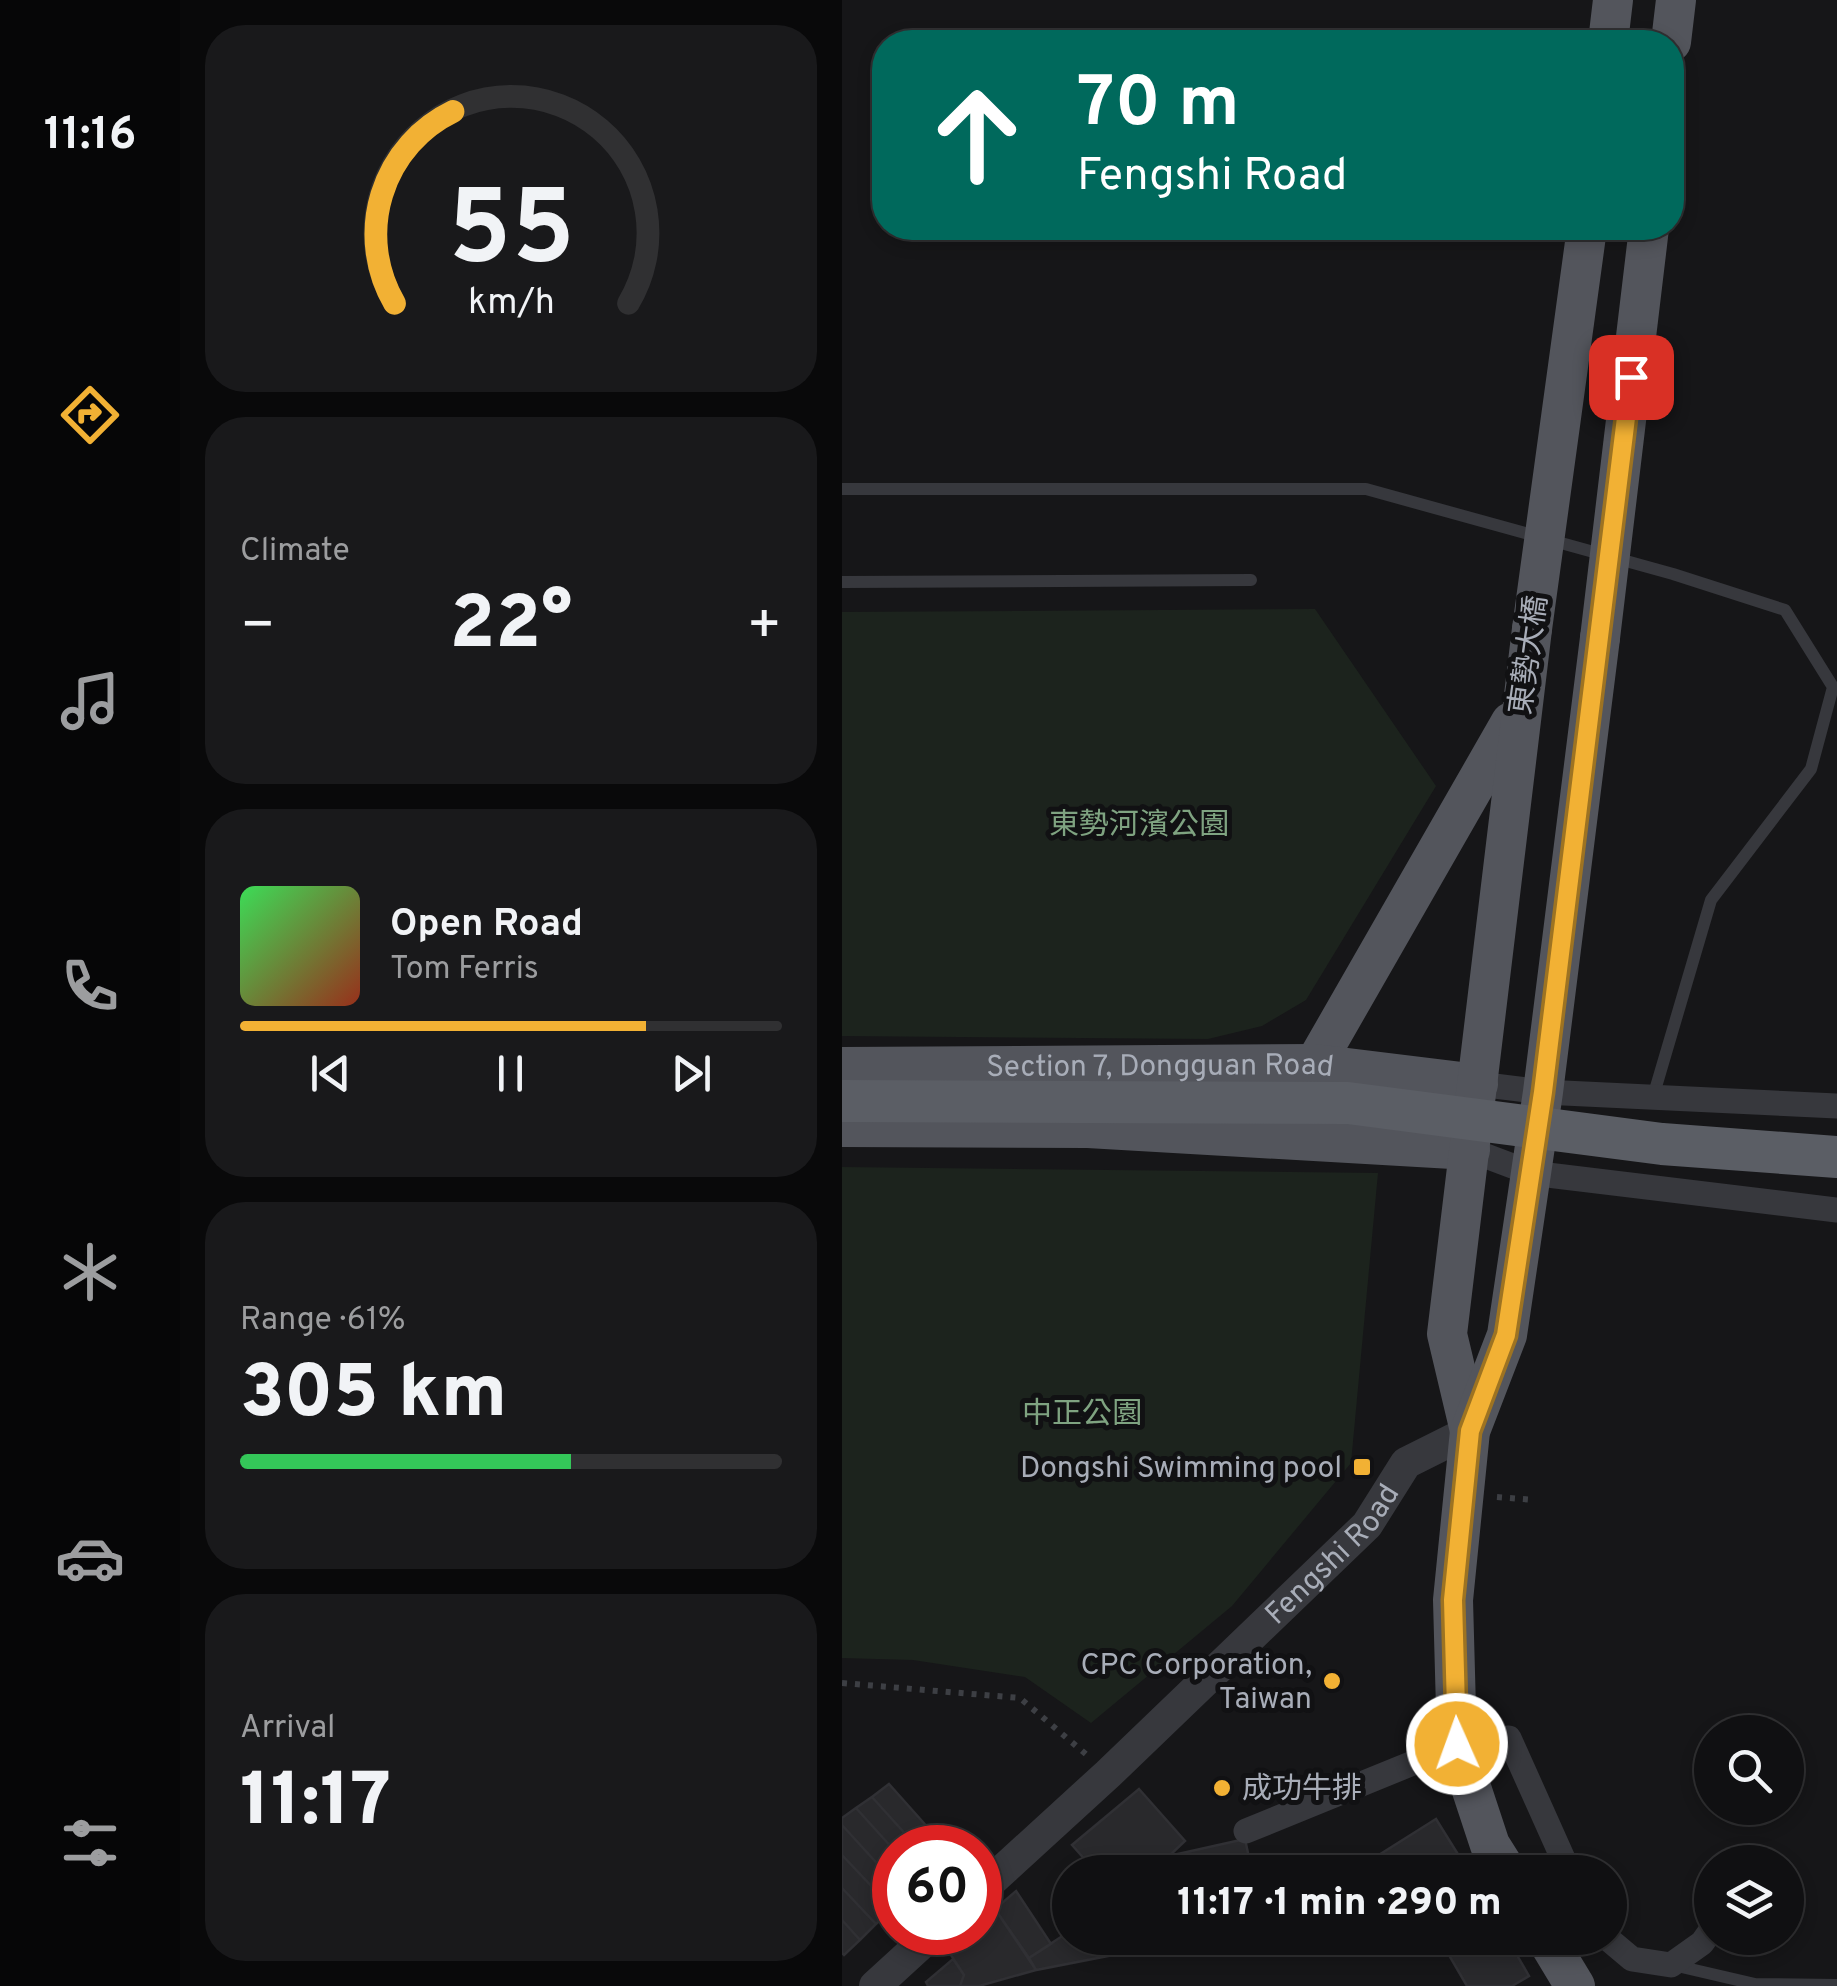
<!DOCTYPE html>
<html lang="en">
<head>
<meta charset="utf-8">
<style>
  body { margin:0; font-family:Overpass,"Noto Sans TC",sans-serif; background:#19191b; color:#f1f3f6; height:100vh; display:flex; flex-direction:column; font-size:38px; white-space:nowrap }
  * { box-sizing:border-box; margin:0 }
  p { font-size:32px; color:#9c9d9f }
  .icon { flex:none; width:55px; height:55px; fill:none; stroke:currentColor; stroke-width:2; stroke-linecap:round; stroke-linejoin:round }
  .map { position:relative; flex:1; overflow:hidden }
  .side { display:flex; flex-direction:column; gap:25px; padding:25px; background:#09090a; width:662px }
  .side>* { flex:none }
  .top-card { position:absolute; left:30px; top:30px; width:812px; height:210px; border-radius:40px; box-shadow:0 5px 15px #0003,0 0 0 2px #303032; background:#00695c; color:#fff; overflow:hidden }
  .tools { position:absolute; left:852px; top:1715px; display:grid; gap:20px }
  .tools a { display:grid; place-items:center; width:110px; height:110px; border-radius:50%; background:#101012; box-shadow:0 5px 15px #0003,0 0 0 2px #303032; font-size:50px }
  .speed { position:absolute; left:30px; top:1825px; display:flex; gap:20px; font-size:50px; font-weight:700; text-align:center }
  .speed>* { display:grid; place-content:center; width:130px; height:130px; border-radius:50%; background:#101012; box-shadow:0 5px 15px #0003,0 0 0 2px #303032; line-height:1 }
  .speed .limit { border:15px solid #d22; background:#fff; color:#111 }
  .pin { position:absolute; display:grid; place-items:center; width:85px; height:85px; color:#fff; margin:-42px; border-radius:20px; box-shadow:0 5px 15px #0006 }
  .me { position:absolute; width:110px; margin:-55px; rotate:358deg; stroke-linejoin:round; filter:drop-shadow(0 0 8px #0008) }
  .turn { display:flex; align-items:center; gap:35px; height:210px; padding:0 40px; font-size:45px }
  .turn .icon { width:130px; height:130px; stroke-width:2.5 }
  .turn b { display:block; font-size:70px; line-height:85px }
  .big { font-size:75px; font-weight:800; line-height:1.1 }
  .side .card { flex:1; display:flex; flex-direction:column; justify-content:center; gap:15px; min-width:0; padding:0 35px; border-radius:40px; background:#19191b }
  .side .dial { align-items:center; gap:0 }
  .dial svg { height:260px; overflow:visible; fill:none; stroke:#303032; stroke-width:7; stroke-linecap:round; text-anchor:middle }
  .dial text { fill:#f1f3f6; stroke:none }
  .song { display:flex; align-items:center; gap:30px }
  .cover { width:120px; height:120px; border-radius:15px; background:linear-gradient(135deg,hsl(130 70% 55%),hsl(10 70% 35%)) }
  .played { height:10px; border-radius:5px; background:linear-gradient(90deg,#f2b134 75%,#303032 75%) }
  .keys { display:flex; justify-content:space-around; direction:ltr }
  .heat { display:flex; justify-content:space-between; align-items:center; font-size:55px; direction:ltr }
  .charge { height:15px; border-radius:8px; background:linear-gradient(90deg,#34c759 61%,#303032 0) }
  .trip { position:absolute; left:210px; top:1855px; width:575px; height:100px; border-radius:50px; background:#101012; box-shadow:0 5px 15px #0003,0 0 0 2px #303032; font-weight:800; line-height:100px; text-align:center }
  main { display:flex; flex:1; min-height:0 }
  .tab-bar { display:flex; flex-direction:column; width:180px; justify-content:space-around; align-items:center; background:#060607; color:#9c9d9f }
  .tab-bar .icon { width:70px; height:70px }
  .tab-bar .active { color:#f2b134 }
  .tab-bar b { font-size:45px; color:#f1f3f6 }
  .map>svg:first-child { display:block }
</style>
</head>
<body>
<main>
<nav class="tab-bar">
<b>11:16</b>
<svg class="icon active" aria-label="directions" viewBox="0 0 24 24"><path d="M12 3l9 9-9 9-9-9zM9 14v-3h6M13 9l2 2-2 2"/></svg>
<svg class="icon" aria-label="music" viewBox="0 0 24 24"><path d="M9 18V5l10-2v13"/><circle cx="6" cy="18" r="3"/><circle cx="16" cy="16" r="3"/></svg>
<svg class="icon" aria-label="phone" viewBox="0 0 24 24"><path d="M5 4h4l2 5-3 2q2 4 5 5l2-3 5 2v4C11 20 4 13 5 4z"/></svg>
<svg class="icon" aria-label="climate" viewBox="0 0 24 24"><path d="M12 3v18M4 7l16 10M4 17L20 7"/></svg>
<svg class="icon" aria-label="car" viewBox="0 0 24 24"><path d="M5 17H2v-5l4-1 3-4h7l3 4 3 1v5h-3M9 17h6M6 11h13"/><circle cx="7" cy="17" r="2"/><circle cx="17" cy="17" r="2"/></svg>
<svg class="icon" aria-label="filters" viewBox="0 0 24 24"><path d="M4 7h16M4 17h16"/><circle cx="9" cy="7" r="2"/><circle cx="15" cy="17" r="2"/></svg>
</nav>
<section class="side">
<div class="card dial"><svg viewBox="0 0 100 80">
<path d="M14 69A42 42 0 1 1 86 69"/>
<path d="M14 69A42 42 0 0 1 32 10" stroke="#f2b134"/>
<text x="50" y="56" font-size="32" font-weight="700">55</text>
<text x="50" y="72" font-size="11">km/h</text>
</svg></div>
<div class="card"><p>Climate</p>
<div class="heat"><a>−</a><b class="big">22°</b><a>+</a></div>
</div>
<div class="card">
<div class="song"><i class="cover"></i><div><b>Open Road</b><p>Tom Ferris</p></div></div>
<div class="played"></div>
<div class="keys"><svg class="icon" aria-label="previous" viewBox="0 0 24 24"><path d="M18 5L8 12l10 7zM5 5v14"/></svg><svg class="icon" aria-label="pause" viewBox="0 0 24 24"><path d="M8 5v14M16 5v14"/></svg><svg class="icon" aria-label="next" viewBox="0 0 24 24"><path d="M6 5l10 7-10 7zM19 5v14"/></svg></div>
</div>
<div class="card"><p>Range · 61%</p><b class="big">305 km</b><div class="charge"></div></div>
<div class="card"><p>Arrival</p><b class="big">11:17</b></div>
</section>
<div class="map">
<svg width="995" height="1986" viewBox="0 0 995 1986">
  <rect width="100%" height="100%" fill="#161618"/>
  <path fill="#1c231d" d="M473,609L594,786L464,1000L420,1026L366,1039L0,1036V612Z
    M0,1167L536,1173L509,1463L390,1606L249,1723L183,1677L71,1660L0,1658Z"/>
  <path fill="#29292c" stroke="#303034" stroke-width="2.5" d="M47,1784L104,1848H76L30,1797Z
    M297,1789L343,1841L327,1856L331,1872H254L230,1845Z
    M30,1797L76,1848L52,1850L14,1808Z
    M14,1808L52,1850V1882L0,1825V1818Z
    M594,1819L627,1872H524L521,1865Z
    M0,1825L52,1882L51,1909L0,1855Z
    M403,1839L410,1872H331L327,1856Z
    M0,1855L51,1909L34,1924L0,1888Z
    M0,1888L34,1924L18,1940L0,1920Z
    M174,1891L209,1944L187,1958L153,1909Z
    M153,1909L194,1970L137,1986H118L122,1975L107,1952L128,1932H138V1924Z
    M0,1920L18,1940L2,1955L0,1953Z
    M228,1931V1938L343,1941L194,1970L187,1958Z
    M597,1938H665L687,1976L670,1986H625Z
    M111,1959L122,1975L118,1986H86L84,1982Z"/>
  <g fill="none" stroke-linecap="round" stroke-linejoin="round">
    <path stroke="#3d3f44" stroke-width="6" stroke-dasharray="5 8" stroke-linecap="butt" d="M655,1497L693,1500
      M0,1683L178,1698L246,1756"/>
    <path stroke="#37383d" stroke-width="12" d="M0,489H524L831,574L943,610L991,687L969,769L869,900L811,1097
      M0,582L409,580
      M831,1965L913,1984L995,1985"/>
    <path stroke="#37383d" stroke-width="25" d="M636,1084L701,1092L995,1106
      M628,1150L689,1173L995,1210
      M404,1831L615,1745L667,1738L727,1872
      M765,1938L790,1959L829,1965L860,1943L870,1929"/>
    <g stroke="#37383d" stroke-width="32">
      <path id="s1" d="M138,1891L266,1774L525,1525L564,1463L628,1431"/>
      <path d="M33,1986L92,1932"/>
    </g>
    <g stroke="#53555c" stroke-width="40">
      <path d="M766,42L771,0"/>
      <path d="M829,42L834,0"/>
      <path d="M473,1064L669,722"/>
      <path id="s2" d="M0,1067L473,1064L636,1084"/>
      <path d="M0,1127L246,1128L628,1150"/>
      <path d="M628,1431L605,1334L690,629"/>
      <path d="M665,1872L648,1845L615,1745L611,1600L628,1431L665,1335L701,1092L758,638"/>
      <path d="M704,1938L733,1986"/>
    </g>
    <path stroke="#53555c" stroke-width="40" d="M690,629L745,228
      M758,638L807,228"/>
    <path stroke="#5b5e65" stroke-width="42" d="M0,1101L506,1103L820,1144L995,1157"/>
  </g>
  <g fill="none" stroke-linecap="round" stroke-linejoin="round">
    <g stroke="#9d7322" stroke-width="25">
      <path id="route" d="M615,1744L611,1600L628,1431L664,1335L701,1092L789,377"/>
    </g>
    <use href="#route" stroke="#f2b134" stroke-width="18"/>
  </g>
  <g fill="#f2b134" stroke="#111113" stroke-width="4">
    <rect x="510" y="1457" width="20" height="20" rx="5"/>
    <circle cx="490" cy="1681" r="10"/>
    <circle cx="380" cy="1788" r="10"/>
  </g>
  <g text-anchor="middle" stroke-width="10" stroke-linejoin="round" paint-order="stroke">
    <g font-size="30" fill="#a8adb8" stroke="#111113">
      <text transform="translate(686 655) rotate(-82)" y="10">東勢大橋</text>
      <text dy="10" stroke="none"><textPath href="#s2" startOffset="318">Section 7, Dongguan Road</textPath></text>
      <text dy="10" stroke="none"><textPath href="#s1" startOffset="488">Fengshi Road</textPath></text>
    </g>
    <g font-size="30" fill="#7fa381" stroke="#111113">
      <text x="297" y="834">東勢河濱公園</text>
      <text x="240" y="1423">中正公園</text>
    </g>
    <g font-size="30" fill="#a8adb8" stroke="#111113" text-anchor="end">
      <text x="500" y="1477">Dongshi Swimming pool</text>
      <text x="470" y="1674">CPC Corporation,<tspan x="470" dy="34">Taiwan</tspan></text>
      <text x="400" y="1798" text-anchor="start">成功牛排</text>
    </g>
  </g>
</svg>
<div class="tools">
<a><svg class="icon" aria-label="search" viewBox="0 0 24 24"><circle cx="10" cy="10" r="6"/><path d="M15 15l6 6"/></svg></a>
<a><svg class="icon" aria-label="layers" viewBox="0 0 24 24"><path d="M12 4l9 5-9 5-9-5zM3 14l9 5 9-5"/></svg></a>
</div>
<div class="speed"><div class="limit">60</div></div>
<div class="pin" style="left:789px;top:377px;background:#d93025"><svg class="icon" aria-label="arrive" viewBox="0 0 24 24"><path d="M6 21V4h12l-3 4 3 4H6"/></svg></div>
<svg class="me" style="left:615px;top:1744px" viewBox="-20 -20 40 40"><circle r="17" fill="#f2b134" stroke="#fff" stroke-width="3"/><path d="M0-11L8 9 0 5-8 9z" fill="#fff"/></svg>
<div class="trip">11:17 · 1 min · 290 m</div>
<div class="top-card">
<div class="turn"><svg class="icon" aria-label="ahead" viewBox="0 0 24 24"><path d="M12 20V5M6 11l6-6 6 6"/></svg><div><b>70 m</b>Fengshi Road</div></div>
</div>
</div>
</main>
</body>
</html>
